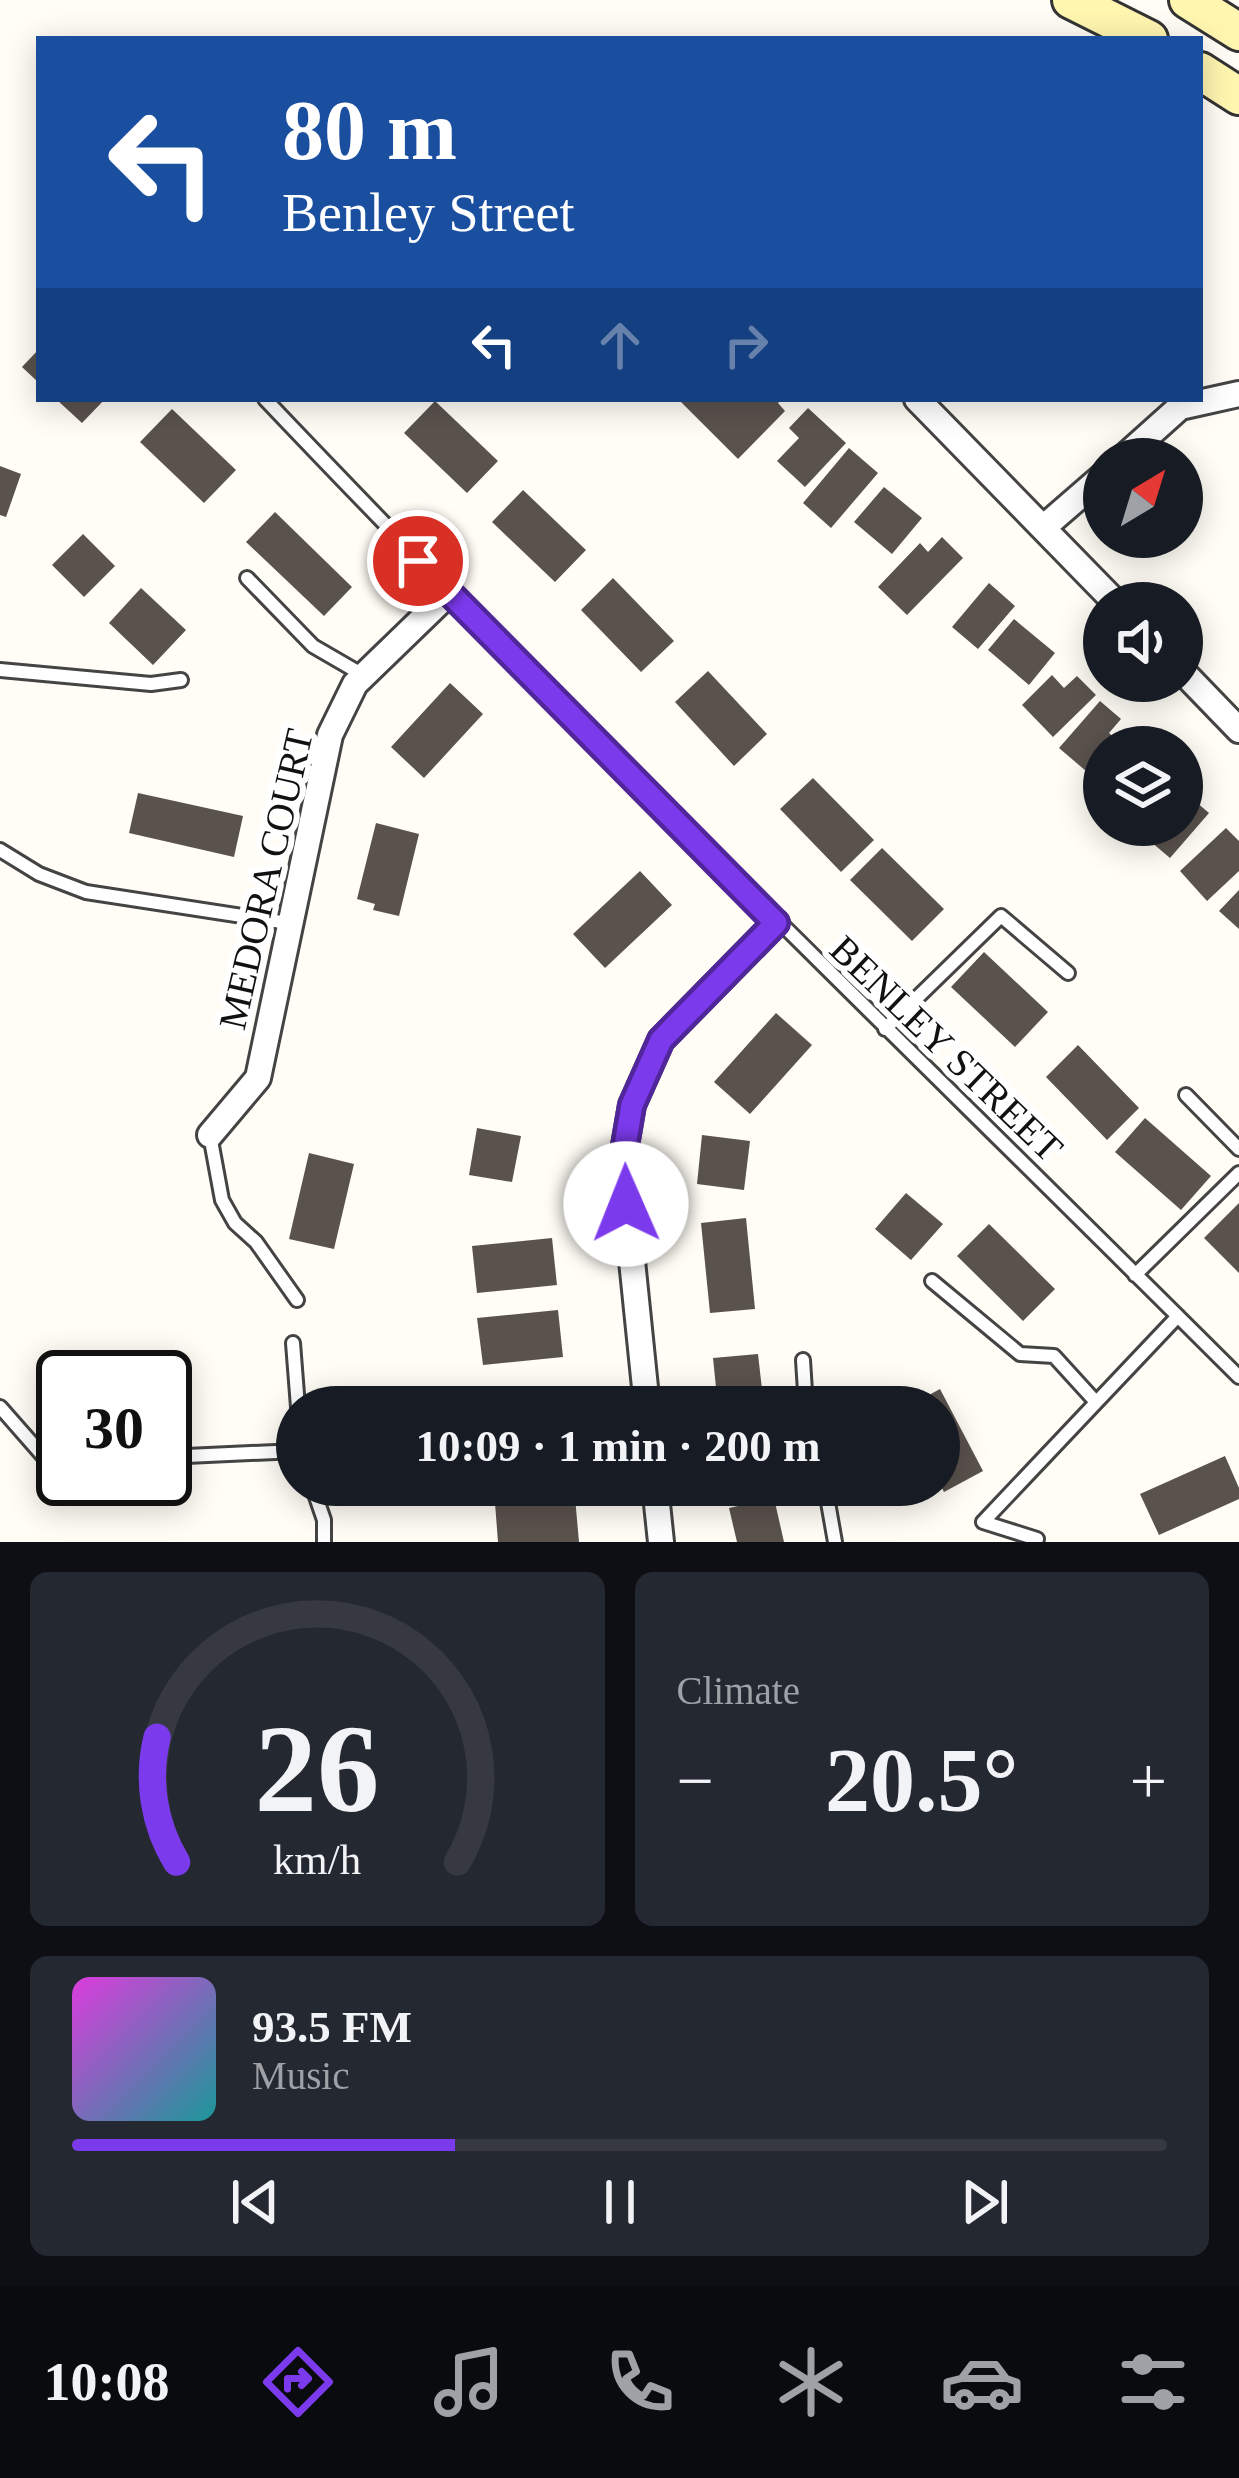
<!DOCTYPE html>
<html lang="en">
<head>
<meta charset="utf-8">
<style>
  body { margin:0; font-family:Georgia,serif; background:#242831; color:#f1f3f6; height:100vh; display:flex; flex-direction:column; font-size:45px; white-space:nowrap }
  * { box-sizing:border-box; margin:0 }
  p { font-size:39px; color:#9ea1a6 }
  .icon { flex:none; width:66px; height:66px; fill:none; stroke:currentColor; stroke-width:2; stroke-linecap:round; stroke-linejoin:round }
  .map { position:relative; height:1542px; overflow:hidden }
  .panel { display:flex; flex-direction:column; gap:30px; padding:30px; background:#0d0f14; flex:1 }
  .panel>* { flex:none }
  .top-card { position:absolute; left:36px; top:36px; width:1167px; height:366px; border-radius:0px; box-shadow:0 6px 30px #0003; background:#1a4fa0; color:#fff; overflow:hidden }
  .needle { width:78px; rotate:38deg }
  .buttons { position:absolute; left:1083px; top:438px; display:grid; gap:24px }
  .buttons a { display:grid; place-items:center; width:120px; height:120px; border-radius:50%; background:#171b24; box-shadow:0 6px 30px #0003; font-size:60px }
  .speed { position:absolute; left:36px; top:1350px; display:flex; gap:24px; font-size:60px; font-weight:700; text-align:center }
  .speed>* { display:grid; place-content:center; width:156px; height:156px; border-radius:50%; background:#171b24; box-shadow:0 6px 30px #0003; line-height:1 }
  .speed .limit { border:6px solid #111; border-radius:18px; background:#fff; color:#111 }
  .pin { position:absolute; display:grid; place-items:center; width:102px; height:102px; color:#fff; margin:-51px; border:6px solid #fff; border-radius:50%; box-shadow:0 3px 12px #0007 }
  .me { position:absolute; width:132px; margin:-66px; rotate:359deg; stroke-linejoin:round; filter:drop-shadow(0 0 9px #0008) }
  .turn { display:flex; align-items:center; gap:42px; height:252px; padding:0 48px; font-size:54px }
  .turn .icon { width:156px; height:156px; stroke-width:2.5 }
  .turn b { display:block; font-size:84px; line-height:102px }
  .lanes { display:flex; align-items:center; height:114px; padding:0 48px; background:#0003; justify-content:center; gap:60px; direction:ltr }
  .lanes .off { opacity:.35 }
  .big { font-size:90px; font-weight:800; line-height:1.1 }
  .panel .tile { flex:1; display:flex; flex-direction:column; justify-content:center; gap:18px; min-width:0; padding:0 42px; border-radius:18px; background:#242831 }
  .panel .dial { align-items:center; gap:0 }
  .dial svg { height:312px; overflow:visible; fill:none; stroke:#363941; stroke-width:7; stroke-linecap:round; text-anchor:middle }
  .dial text { fill:#f1f3f6; stroke:none }
  .song { display:flex; align-items:center; gap:36px }
  .cover { width:144px; height:144px; border-radius:18px; background:linear-gradient(135deg,hsl(300 70% 55%),hsl(180 70% 35%)) }
  .played { height:12px; border-radius:6px; background:linear-gradient(90deg,#7c3aed 35%,#363941 35%) }
  .keys { display:flex; justify-content:space-around; direction:ltr }
  .heat { display:flex; justify-content:space-between; align-items:center; font-size:66px; direction:ltr }
  .panel .tiles { flex:1; display:grid; gap:30px; grid-template-columns:1fr 1fr }
  .tile:last-child { grid-column:span 2 }
  .trip { position:absolute; left:276px; top:1386px; width:684px; height:120px; border-radius:60px; background:#171b24; box-shadow:0 6px 30px #0003; font-weight:800; line-height:120px; text-align:center }
  .tab-bar { display:flex; height:192px; justify-content:space-around; align-items:center; background:#090b0e; color:#9ea1a6 }
  .tab-bar .icon { width:84px; height:84px }
  .tab-bar .active { color:#7c3aed }
  .tab-bar b { font-size:54px; color:#f1f3f6 }
  .map>svg:first-child { display:block }
</style>
</head>
<body>
<div class="map">
<svg width="1239" height="1542" viewBox="0 0 1239 1542">
  <rect width="100%" height="100%" fill="#fffdf5"/>
  <path fill="#5a524d" d="M39,349V383L22,367Z
    M56,399H105L82,423Z
    M678,399H782L778,403L785,411L738,459Z
    M435,401L498,461L467,493L404,433Z
    M808,408L846,443L805,487L777,461L799,438L789,428Z
    M172,409L236,470L204,503L140,442Z
    M849,448L878,473L831,528L803,503Z
    M0,466L21,474L6,517L0,515Z
    M884,487L922,518L892,554L854,522Z
    M523,490L586,550L555,582L492,522Z
    M275,512L352,587L324,616L246,542Z
    M83,534L115,566L84,597L52,565Z
    M942,537L963,558L907,615L878,587L920,543L928,552Z
    M613,578L674,641L641,672L581,610Z
    M989,583L1015,606L978,649L952,627Z
    M141,588L186,630L153,665L109,623Z
    M1014,619L1055,653L1029,685L988,650Z
    M708,671L767,734L734,766L675,702Z
    M1052,675L1064,688L1077,676L1096,695L1053,737L1022,705Z
    M450,683L483,714L424,778L391,747Z
    M1100,701L1121,719L1109,733L1121,744L1104,747V764L1093,777L1059,748Z
    M813,778L874,840L841,872L780,809Z
    M1182,790L1209,813L1170,858L1143,835L1151,825H1182Z
    M138,793L243,816L234,857L129,833Z
    M376,823L419,834L399,916L373,910L375,904L357,899Z
    M1226,828L1239,841V871L1207,901L1180,871Z
    M882,848L944,909L912,941L850,880Z
    M640,871L672,905L605,968L573,934Z
    M1239,890V929L1219,911Z
    M984,952L1048,1012L1015,1047L951,987Z
    M776,1013L812,1045L750,1114L714,1082Z
    M1078,1045L1139,1108L1107,1140L1046,1077Z
    M1145,1118L1211,1176L1181,1210L1115,1152Z
    M477,1128L521,1136L512,1182L469,1175Z
    M702,1135L750,1141L744,1190L697,1184Z
    M309,1153L354,1164L334,1249L289,1239Z
    M906,1193L943,1224L911,1260L875,1229Z
    M1239,1203V1273L1204,1238Z
    M746,1218L755,1309L710,1313L701,1223Z
    M989,1224L1055,1289L1023,1321L957,1256Z
    M552,1238L557,1285L477,1293L472,1246Z
    M558,1310L563,1357L483,1365L477,1318Z
    M758,1354L764,1407H718L713,1358Z
    M940,1389L983,1471L944,1492L939,1482V1407H907Z
    M1225,1456L1239,1488V1499L1159,1535L1140,1494Z
    M575,1497L579,1542H498L495,1503Z
    M774,1498L784,1542H737L729,1508Z"/>
  <g fill="none" stroke-linecap="round" stroke-linejoin="round">
    <g stroke="#444" stroke-width="18">
      <path id="lane" d="M265,399C582,733 913,1052 1239,1377
        M247,578L313,646L363,675
        M0,670L151,684L181,680
        M0,850L39,874L86,892L288,923
        M885,1029L1001,916L1068,973
        M1186,1095L1239,1149
        M210,1135L222,1200L235,1223L256,1242L297,1300
        M1135,1275L1239,1173
        M932,1281L1020,1354L1054,1356L1095,1401
        M293,1343L298,1407
        M803,1360L806,1407
        M0,1407L44,1457L63,1461
        M165,1457L297,1451
        M312,1485L324,1520V1542
        M826,1491L835,1542
        M1037,1539L983,1522L1178,1316"/>
    </g>
    <g stroke="#444" stroke-width="30">
      <path id="street" d="M917,399L1116,603
        M1122,459L1180,407L1239,394
        M1043,528L1104,475
        M1182,671L1239,730
        M210,1135L258,1078L330,735L355,684L449,593
        M647,1407L622,1163L632,1105L661,1040L776,923
        M655,1485L661,1542"/>
    </g>
    <g stroke="#333" stroke-width="42">
      <path id="secondary" d="M1071,0L1149,39
        M1188,0L1239,32
        M1200,71L1239,96"/>
    </g>
    <use href="#lane" stroke="#fff" stroke-width="12"/>
    <use href="#street" stroke="#fff" stroke-width="24"/>
    <use href="#secondary" stroke="#fff6b0" stroke-width="36"/>
  </g>
  <g fill="none" stroke-linecap="round" stroke-linejoin="round">
    <g stroke="#51269a" stroke-width="30">
      <path id="route" d="M418,561L776,923L661,1040L632,1105L622,1163L626,1204"/>
    </g>
    <use href="#route" stroke="#7c3aed" stroke-width="21"/>
  </g>
  <g text-anchor="middle" stroke-width="12" stroke-linejoin="round" paint-order="stroke">
    <g font-size="39" fill="#111" stroke="#fff">
      <text transform="translate(265 879) rotate(-77)" y="14">MEDORA COURT</text>
      <text transform="translate(947 1048) rotate(44)" y="14">BENLEY STREET</text>
    </g>
  </g>
</svg>
<div class="buttons">
<a><svg class="needle" viewBox="-14 -14 28 28"><path d="M0-13l5 13h-10z" fill="#e53935"/><path d="M0 13l5-13h-10z" fill="#9ea1a6"/></svg></a>
<a><svg class="icon" aria-label="sound" viewBox="0 0 24 24"><path d="M4 9h4l5-4v14l-5-4H4zM17 9q2 3 0 6"/></svg></a>
<a><svg class="icon" aria-label="layers" viewBox="0 0 24 24"><path d="M12 4l9 5-9 5-9-5zM3 14l9 5 9-5"/></svg></a>
</div>
<div class="speed"><div class="limit">30</div></div>
<div class="pin" style="left:418px;top:561px;background:#d93025"><svg class="icon" aria-label="arrive" viewBox="0 0 24 24"><path d="M6 21V4h12l-3 4 3 4H6"/></svg></div>
<svg class="me" style="left:626px;top:1204px" viewBox="-20 -20 40 40"><circle r="19" fill="#fff"/><path d="M0-13L10 11 0 6-10 11z" fill="#7c3aed"/></svg>
<div class="trip">10:09 · 1 min · 200 m</div>
<div class="top-card">
<div class="turn"><svg class="icon" aria-label="left" viewBox="0 0 24 24"><path d="M17 20v-9H6M10 6l-5 5 5 5"/></svg><div><b>80 m</b>Benley Street</div></div>
<div class="lanes"><svg class="icon" aria-label="left" viewBox="0 0 24 24"><path d="M17 20v-9H6M10 6l-5 5 5 5"/></svg><svg class="icon off" aria-label="ahead" viewBox="0 0 24 24"><path d="M12 20V5M6 11l6-6 6 6"/></svg><svg class="icon off" aria-label="right" viewBox="0 0 24 24"><path d="M7 20v-9h11M14 6l5 5-5 5"/></svg></div>
</div>
</div>
<section class="panel">
<div class="tiles">
<div class="tile dial"><svg viewBox="0 0 100 80">
<path d="M14 69A42 42 0 1 1 86 69"/>
<path d="M14 69A42 42 0 0 1 9 37" stroke="#7c3aed"/>
<text x="50" y="56" font-size="32" font-weight="700">26</text>
<text x="50" y="72" font-size="11">km/h</text>
</svg></div>
<div class="tile"><p>Climate</p>
<div class="heat"><a>−</a><b class="big">20.5°</b><a>+</a></div>
</div>
<div class="tile">
<div class="song"><i class="cover"></i><div><b>93.5 FM</b><p>Music</p></div></div>
<div class="played"></div>
<div class="keys"><svg class="icon" aria-label="previous" viewBox="0 0 24 24"><path d="M18 5L8 12l10 7zM5 5v14"/></svg><svg class="icon" aria-label="pause" viewBox="0 0 24 24"><path d="M8 5v14M16 5v14"/></svg><svg class="icon" aria-label="next" viewBox="0 0 24 24"><path d="M6 5l10 7-10 7zM19 5v14"/></svg></div>
</div>
</div>
</section>
<nav class="tab-bar">
<b>10:08</b>
<svg class="icon active" aria-label="directions" viewBox="0 0 24 24"><path d="M12 3l9 9-9 9-9-9zM9 14v-3h6M13 9l2 2-2 2"/></svg>
<svg class="icon" aria-label="music" viewBox="0 0 24 24"><path d="M9 18V5l10-2v13"/><circle cx="6" cy="18" r="3"/><circle cx="16" cy="16" r="3"/></svg>
<svg class="icon" aria-label="phone" viewBox="0 0 24 24"><path d="M5 4h4l2 5-3 2q2 4 5 5l2-3 5 2v4C11 20 4 13 5 4z"/></svg>
<svg class="icon" aria-label="climate" viewBox="0 0 24 24"><path d="M12 3v18M4 7l16 10M4 17L20 7"/></svg>
<svg class="icon" aria-label="car" viewBox="0 0 24 24"><path d="M5 17H2v-5l4-1 3-4h7l3 4 3 1v5h-3M9 17h6M6 11h13"/><circle cx="7" cy="17" r="2"/><circle cx="17" cy="17" r="2"/></svg>
<svg class="icon" aria-label="filters" viewBox="0 0 24 24"><path d="M4 7h16M4 17h16"/><circle cx="9" cy="7" r="2"/><circle cx="15" cy="17" r="2"/></svg>
</nav>
</body>
</html>
